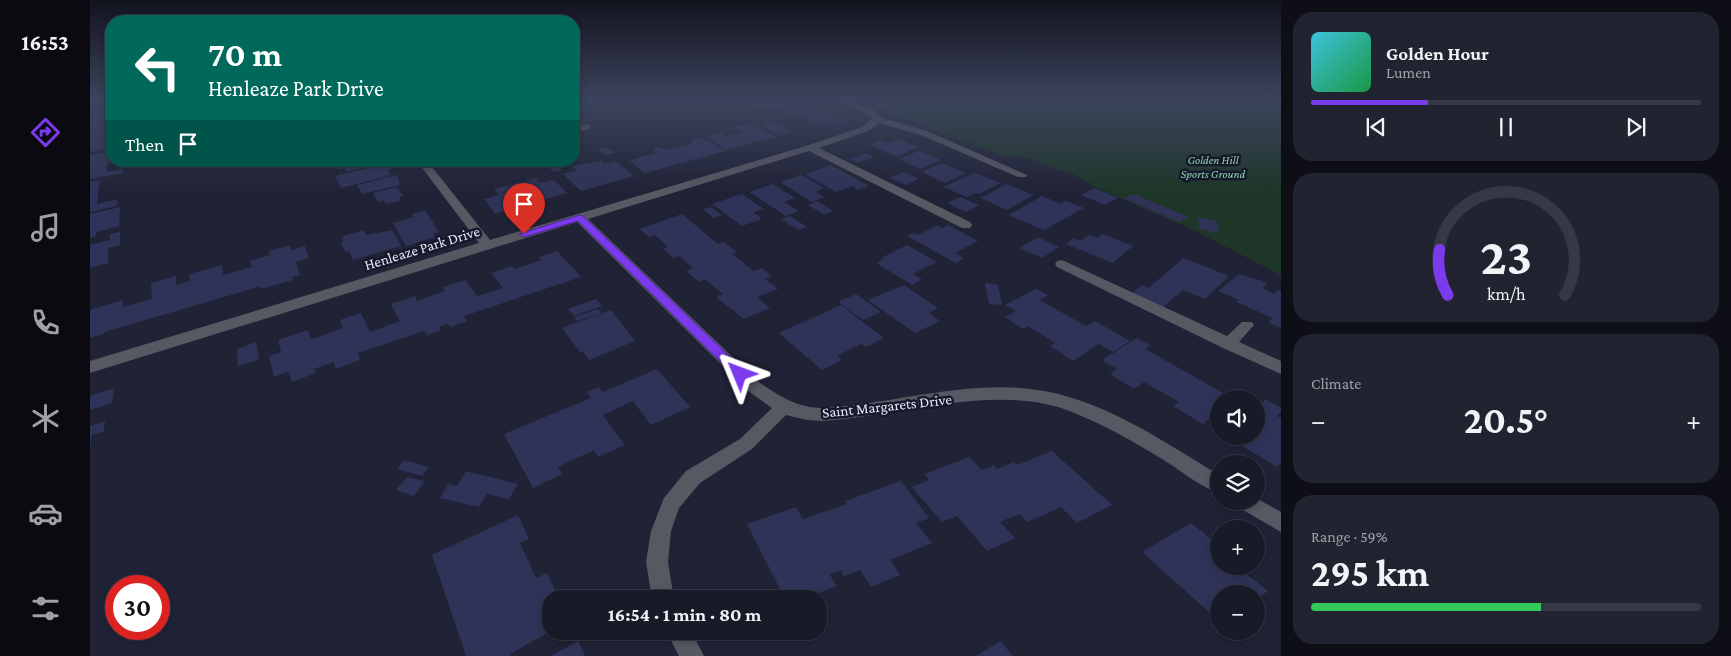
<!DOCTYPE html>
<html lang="en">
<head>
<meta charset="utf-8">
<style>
  body { margin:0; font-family:"Crimson Pro",serif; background:#212330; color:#f1f3f6; height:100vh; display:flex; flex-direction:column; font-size:19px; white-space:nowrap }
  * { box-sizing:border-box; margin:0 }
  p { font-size:16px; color:#9fa1a8 }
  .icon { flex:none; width:28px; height:28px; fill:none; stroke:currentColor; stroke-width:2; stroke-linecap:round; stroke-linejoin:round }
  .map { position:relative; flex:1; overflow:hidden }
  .sheet { display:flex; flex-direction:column; gap:12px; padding:12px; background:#0d0e16; width:450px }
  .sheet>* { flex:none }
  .banner { position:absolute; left:15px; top:15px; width:475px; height:152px; border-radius:20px; box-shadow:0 2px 8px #0003,0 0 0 1px #363845; background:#00695c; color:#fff; overflow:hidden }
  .fabs { position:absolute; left:1120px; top:390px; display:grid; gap:10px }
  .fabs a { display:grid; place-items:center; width:55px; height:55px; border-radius:50%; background:#181a28; box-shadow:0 2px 8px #0003,0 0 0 1px #363845; font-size:25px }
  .speed { position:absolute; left:15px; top:575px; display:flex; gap:10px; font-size:25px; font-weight:700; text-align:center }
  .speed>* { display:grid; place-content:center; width:65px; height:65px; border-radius:50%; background:#181a28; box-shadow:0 2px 8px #0003,0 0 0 1px #363845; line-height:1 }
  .speed .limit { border:8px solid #d22; background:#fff; color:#111 }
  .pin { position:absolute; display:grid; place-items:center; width:42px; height:42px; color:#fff; margin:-51px -21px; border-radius:50% 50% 50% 0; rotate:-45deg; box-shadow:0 0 5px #0007 }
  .pin .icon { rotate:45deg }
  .me { position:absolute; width:55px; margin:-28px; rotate:314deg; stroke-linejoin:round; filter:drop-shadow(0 0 4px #0008) }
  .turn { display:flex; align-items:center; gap:18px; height:105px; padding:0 20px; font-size:22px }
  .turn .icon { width:65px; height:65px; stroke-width:2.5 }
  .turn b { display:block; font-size:35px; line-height:42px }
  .then { display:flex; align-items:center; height:48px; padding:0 20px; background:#0003; gap:10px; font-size:19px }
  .big { font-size:38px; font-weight:700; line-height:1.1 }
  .sheet .card { flex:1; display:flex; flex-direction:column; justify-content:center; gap:8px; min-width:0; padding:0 18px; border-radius:20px; background:#212330 }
  .sheet .dial { align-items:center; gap:0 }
  .dial svg { height:130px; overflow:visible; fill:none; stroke:#363845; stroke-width:7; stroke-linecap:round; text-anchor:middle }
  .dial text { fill:#f1f3f6; stroke:none }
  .song { display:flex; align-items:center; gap:15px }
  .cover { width:60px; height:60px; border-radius:8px; background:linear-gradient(135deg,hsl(190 70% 55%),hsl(140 70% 35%)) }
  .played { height:5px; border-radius:2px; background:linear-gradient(90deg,#7c3aed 30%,#363845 30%) }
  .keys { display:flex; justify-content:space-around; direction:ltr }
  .heat { display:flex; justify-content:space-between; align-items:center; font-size:28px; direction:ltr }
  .charge { height:8px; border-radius:4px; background:linear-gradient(90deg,#34c759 59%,#363845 0) }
  .trip { position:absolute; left:452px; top:590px; width:285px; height:50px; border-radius:20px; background:#181a28; box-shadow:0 2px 8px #0003,0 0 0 1px #363845; font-weight:700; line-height:50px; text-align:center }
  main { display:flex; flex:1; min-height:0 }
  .tabs { display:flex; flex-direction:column; width:90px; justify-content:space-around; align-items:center; background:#0a0a10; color:#9fa1a8 }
  .tabs .icon { width:35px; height:35px }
  .tabs .selected { color:#7c3aed }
  .tabs b { font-size:22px; color:#f1f3f6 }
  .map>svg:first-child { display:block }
</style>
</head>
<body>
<main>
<nav class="tabs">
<b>16:53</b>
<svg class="icon selected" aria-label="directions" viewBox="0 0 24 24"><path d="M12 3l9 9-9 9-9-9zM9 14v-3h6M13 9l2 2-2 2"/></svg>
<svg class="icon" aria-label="music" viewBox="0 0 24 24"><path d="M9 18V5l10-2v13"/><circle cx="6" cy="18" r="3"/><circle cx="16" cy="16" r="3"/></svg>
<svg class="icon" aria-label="phone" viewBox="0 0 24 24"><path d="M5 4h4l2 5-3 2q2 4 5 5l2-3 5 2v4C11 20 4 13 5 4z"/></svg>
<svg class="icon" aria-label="climate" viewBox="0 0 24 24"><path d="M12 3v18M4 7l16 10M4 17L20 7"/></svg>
<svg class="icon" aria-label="car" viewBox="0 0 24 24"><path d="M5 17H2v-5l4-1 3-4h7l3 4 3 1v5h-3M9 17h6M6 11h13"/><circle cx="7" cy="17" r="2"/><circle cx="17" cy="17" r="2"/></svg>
<svg class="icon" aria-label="filters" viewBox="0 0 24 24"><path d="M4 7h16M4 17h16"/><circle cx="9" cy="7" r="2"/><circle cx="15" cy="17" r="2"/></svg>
</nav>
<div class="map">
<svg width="1191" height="656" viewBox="0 0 1191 656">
  <rect width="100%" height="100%" fill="#202236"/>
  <path fill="#1e3628" d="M796,100H1176L1191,104V275L1101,229L1005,187L985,175L928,155L915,157L803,114L795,109L793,105Z"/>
  <path fill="#2f3357" d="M0,100H21V106L0,109Z
    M669,100H692L700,104L678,111L663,105L669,103L665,101Z
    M709,103L726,110L706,117L689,110Z
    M16,108L17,136L0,139V111Z
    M732,111L759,122L748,126L738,122L729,125L712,117Z
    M680,122L688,124L702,132L690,136L671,125Z
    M659,123L686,137L636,150L615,136L630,132L636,136L652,132L644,127Z
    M21,136V148L0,152V140Z
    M606,137L620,141L635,151L555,173L539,160L567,153L563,150L564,148L569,147L575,150L603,143L600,141Z
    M808,139L828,147L807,157L780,145L790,140L798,143Z
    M516,147L525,153L516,155L508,149Z
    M21,151V161L25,162L17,164V172L33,169V173L0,179V155Z
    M829,151L851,160L830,169L809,159Z
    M776,153L784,157L768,163L760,159Z
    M243,161H290L292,163L256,172L255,168L248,170Z
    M511,161L514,164L525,161L544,176L491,191L473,174L487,170L482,166Z
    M852,163L876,173L855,183L832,172Z
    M294,164L302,166V169L298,170L301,175L251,188L245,176Z
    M465,164L472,170L464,172L457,166Z
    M741,165L779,186L768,190L762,186L746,192L715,174Z
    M813,172L821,175L829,179L816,185L800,178Z
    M884,173L911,183L889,194L885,193L877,197L853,187Z
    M307,175L310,185L272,194L267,185Z
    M712,175L734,188L725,192L734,197L722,202L690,182Z
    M446,178L450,183L464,180L477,193L405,214L394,199L409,195L404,189Z
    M10,180L7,204L28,199L27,206L0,212V182Z
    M683,184L705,198L694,202L709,211L696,216L659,192Z
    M917,184L944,195L917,210L890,198Z
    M307,187L313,196L309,197L311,201L297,204L294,201L288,202L283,193Z
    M1005,188L1028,198L1015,205L991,195Z
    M652,194L674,209L663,212L672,219L652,226L622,204Z
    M1044,194L1099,217L1089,222L1033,198Z
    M952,196L971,204L976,201L994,208L954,230L919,215Z
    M870,197L880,201L889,205L876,212L857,203Z
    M727,201L743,211L734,215L718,205Z
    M30,207L29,226L7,232L6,236L0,238V214Z
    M621,207L632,215L624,218L613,209Z
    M335,210L349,232L343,234L345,237L316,246L303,223L324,217L322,214Z
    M592,214L628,244L634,242L647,252L642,254L664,271L672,268L682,276L675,279L688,289L667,297L680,308L654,319L626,297L633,294L624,287L615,279L610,282L596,271L603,268L590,256L584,258L573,249L578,247L565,235L559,237L549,229Z
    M701,216L717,227L708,230L691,219Z
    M1108,217L1127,221L1129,233L1109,229Z
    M848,225L853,228L858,225L888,241L865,253L874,258L866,263L817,236L824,233L828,235Z
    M274,230L276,235L302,230L311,246L263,260L259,251L255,252L251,242L254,241L252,236Z
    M30,232V245L18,248V263L0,268V245L20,240V234Z
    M1013,234L1043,246L1023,263L976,244L984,238L991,241L999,235L1007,238Z
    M948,237L969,247L952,258L930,248Z
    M200,245L201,250L215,246L219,258L206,262L210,275L202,277L203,280L170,289V286L148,293L14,332V334L0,338V310L33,300V307L62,299L61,283L86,276V285L100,281L99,274L132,265L133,275L162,267L160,261L180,255L179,251Z
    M817,245L847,262L823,274L832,279L822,285L786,263L794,259L791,258Z
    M467,251L491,277L374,316L377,321L360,327L358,323L349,327L351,330L337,335L334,331L268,353L270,360L246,369L244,362L224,369L226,373L202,382L198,371L184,377L179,356L191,352L188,340L218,330L221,339L234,335L253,328L250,320L271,313L280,332L310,321L301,304L325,296L327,301L355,291L353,287L375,280L387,296L413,288L401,273L422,266L425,269L451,260L449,257Z
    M1094,258L1139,276L1115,299L1093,290L1073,307L1042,293L1052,285L1058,288Z
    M1149,274L1178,283L1172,288L1184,294L1189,290L1191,291V328L1178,322L1183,318L1146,302L1149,300L1128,291Z
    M895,283L908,285L912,305L899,304Z
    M814,285L848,308L839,313L850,321L825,333L778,300Z
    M946,289L958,295L950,300L996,326L1005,321L1040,341L1023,352L1009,344L983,361L960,346L965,343L938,326L933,329L915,317L926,311L915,305Z
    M766,294L791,312L773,320L748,302Z
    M506,299L512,306L484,316L478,309Z
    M751,305L794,338L776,347L771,344L747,356L752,360L732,370L689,333Z
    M508,309L512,313L487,321L484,317Z
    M521,310L545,341L499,360L493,352H490L472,328Z
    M1047,338L1060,345L1055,349L1144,399H1129V425L1119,419L1113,424L1083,406L1089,402L1054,382L1044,389L1020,374L1027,369L1012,360Z
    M166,342L169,360L148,366L147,349Z
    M567,369L600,407L561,425L543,401L513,415L535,445L508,457L504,450L468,467L472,474L443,488L414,434L501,398L497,392L509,387L513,392Z
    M24,388L22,403L0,410V396Z
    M1175,399L1191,408V412L1187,416L1191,418V463L1187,467L1152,446L1157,442L1148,436H1166V401L1172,404Z
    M15,421L14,431L2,435L0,448V426Z
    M962,451L1022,505L987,523L971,507L938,522L929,514L910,522L925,538L897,551L867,516L852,522L822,487L839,480L835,474L879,457L892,470L904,465L907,469L924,462L927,465Z
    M314,460L339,467L332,476L307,469Z
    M376,471L428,484L419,499L397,494L389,507L350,498L358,484L367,486Z
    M317,477L335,481L324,496L306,490Z
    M811,481L839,518L826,523L842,543L800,560L810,575L781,587L770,570L754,576L751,570L739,574L747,586L713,599H695L657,524L706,507L713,519L757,504L755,501Z
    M428,515L439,539L430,543L446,578L457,573L469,599H461V610L459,612L461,616V631L420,654L421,656H376L342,555Z
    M1101,523L1121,539L1125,537L1129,540V566H1161L1163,568L1155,573L1178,591L1166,599V594H1129V621L1052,552Z
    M488,641L495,656H461Z
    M910,641L923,656H886Z"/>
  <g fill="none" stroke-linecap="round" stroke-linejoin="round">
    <path fill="#565862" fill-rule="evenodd" d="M747,100H760L786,111L792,118L837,131L937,175L936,177H928L831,135L789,123L778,131L729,148L880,222L882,225L880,228H872L719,151L498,219L670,383C691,397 707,408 733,408C802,404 872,381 941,389C1010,397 1071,440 1129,475V493C1111,487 1095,474 1080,464C1048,444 1017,426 982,412C910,382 809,416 733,421L717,420L696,415L662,449L610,483L589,508L581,531L578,562L584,599H562L556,562L561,531L574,498L596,471L650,439L682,408L658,391L487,222L0,373V361L389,243L327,161H358L342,167L400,240L716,146L772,127L782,119L780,115Z
      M497,124L500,125V129L484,133V127Z
      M972,260L1137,336L1152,322H1162L1164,325L1149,342L1191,361V374L1133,348L967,267L965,264L967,261Z
      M1166,498L1191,512V532L1148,507L1145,501H1166Z
      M576,631H601L614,656H589Z"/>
  </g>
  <linearGradient id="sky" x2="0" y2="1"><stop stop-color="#12131e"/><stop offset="0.52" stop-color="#3c445d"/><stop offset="1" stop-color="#3c445d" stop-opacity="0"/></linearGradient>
  <rect width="1191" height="192" fill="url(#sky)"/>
  <path fill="#7c3aed" stroke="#51269a" d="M490,215L493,216L655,371L657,374L655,377H646L488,221L434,237L429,234Z"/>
  <g text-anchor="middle" stroke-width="5" stroke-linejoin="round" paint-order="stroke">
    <g font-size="12" font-style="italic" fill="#8dd2a8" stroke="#16192c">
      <text x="1123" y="164">Golden Hill<tspan x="1123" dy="14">Sports Ground</tspan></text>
    </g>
    <g font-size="15" fill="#e8eaf8" stroke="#16192c">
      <text transform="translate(332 248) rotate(-17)" y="5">Henleaze Park Drive</text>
      <text transform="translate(797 406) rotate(-6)" y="5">Saint Margarets Drive</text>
    </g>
  </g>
</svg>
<div class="fabs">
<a><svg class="icon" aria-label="sound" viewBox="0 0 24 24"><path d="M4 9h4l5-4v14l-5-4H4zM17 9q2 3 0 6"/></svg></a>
<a><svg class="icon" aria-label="layers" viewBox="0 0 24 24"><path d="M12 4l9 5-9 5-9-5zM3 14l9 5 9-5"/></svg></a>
<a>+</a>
<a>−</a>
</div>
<div class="speed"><div class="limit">30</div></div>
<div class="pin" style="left:434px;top:234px;background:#d93025"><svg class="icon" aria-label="arrive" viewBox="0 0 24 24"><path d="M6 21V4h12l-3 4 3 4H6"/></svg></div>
<svg class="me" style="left:650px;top:374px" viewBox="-20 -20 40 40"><path d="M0-17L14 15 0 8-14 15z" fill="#7c3aed" stroke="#fff" stroke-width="4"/></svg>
<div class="trip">16:54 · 1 min · 80 m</div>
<div class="banner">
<div class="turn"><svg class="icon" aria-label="left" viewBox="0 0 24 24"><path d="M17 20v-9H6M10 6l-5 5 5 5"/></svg><div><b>70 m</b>Henleaze Park Drive</div></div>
<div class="then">Then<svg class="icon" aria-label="arrive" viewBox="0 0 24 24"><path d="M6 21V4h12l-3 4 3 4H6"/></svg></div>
</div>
</div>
<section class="sheet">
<div class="card">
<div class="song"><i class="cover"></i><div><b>Golden Hour</b><p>Lumen</p></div></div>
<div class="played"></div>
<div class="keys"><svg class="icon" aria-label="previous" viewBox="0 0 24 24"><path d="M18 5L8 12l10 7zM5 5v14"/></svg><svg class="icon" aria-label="pause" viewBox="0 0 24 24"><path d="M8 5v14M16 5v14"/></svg><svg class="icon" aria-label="next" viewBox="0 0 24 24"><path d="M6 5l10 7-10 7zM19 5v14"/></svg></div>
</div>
<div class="card dial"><svg viewBox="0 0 100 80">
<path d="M14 69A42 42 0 1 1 86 69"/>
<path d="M14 69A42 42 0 0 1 9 41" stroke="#7c3aed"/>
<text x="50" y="56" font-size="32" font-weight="700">23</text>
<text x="50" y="72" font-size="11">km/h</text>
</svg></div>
<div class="card"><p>Climate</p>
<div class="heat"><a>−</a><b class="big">20.5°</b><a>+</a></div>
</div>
<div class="card"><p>Range · 59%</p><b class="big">295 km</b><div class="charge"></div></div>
</section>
</main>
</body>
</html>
